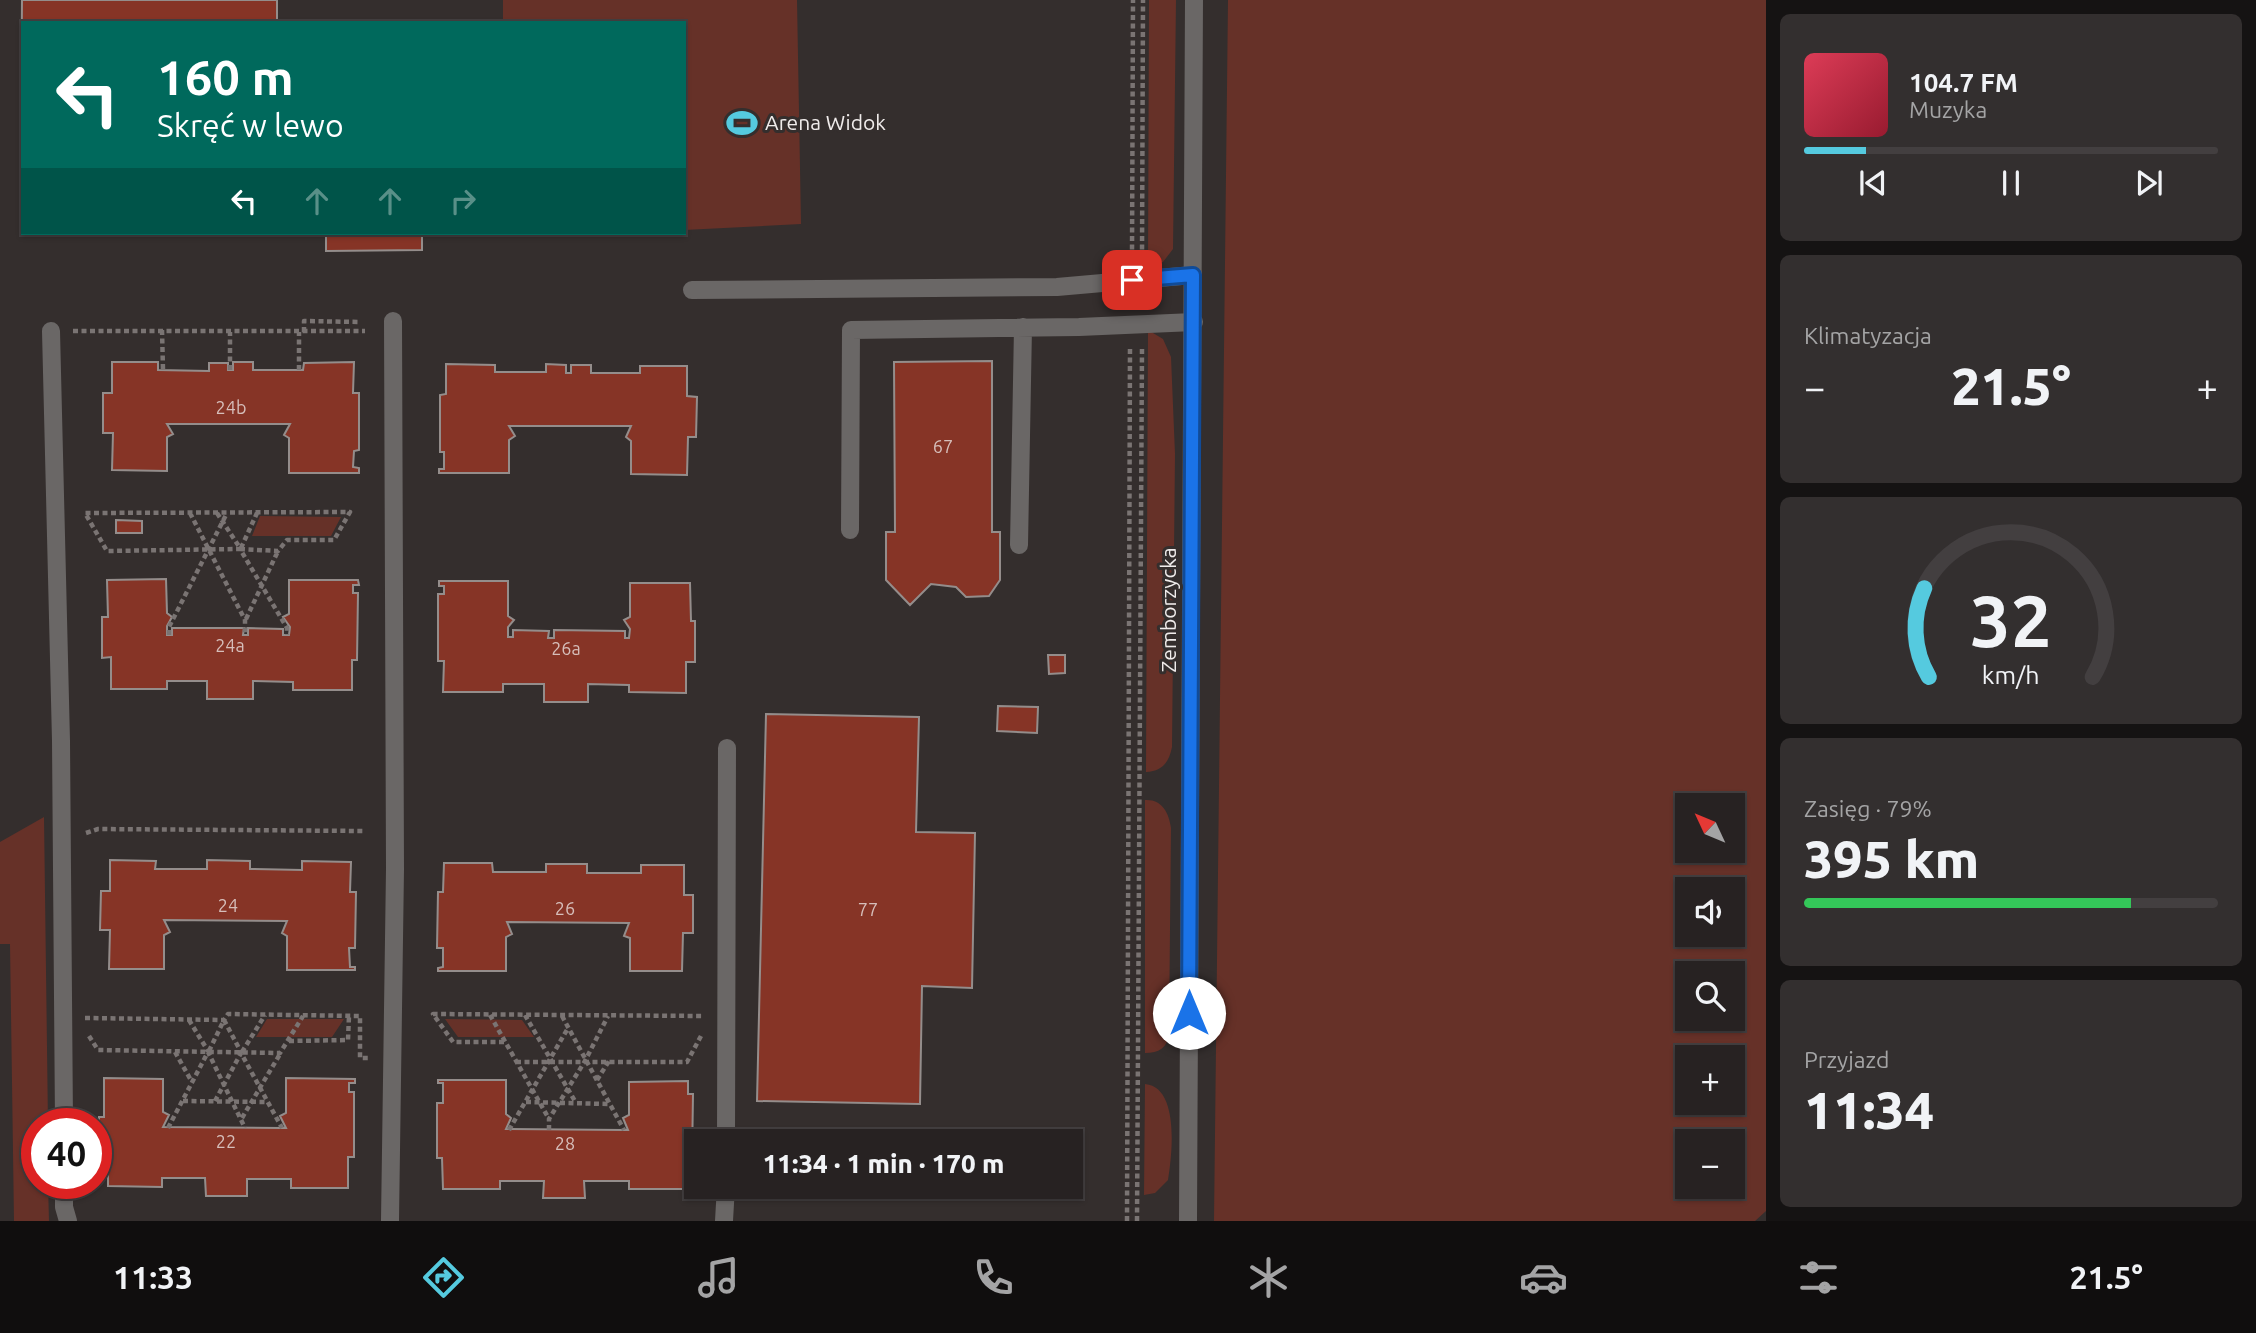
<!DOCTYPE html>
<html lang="pl">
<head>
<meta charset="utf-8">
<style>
  body { margin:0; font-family:Ubuntu,sans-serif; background:#332f2f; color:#f1f3f6; height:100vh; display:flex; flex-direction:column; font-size:26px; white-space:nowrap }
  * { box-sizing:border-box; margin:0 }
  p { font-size:23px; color:#a4a4a5 }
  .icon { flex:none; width:38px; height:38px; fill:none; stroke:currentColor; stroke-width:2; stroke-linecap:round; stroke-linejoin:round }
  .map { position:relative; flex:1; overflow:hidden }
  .panel { display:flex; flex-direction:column; gap:14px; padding:14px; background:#151313; width:490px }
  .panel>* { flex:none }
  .banner { position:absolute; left:21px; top:21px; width:665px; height:214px; border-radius:0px; box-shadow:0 2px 5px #0004,0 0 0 2px #433f40; background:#00695c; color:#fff; overflow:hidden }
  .needle { width:46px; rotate:314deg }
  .tools { position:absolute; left:1675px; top:793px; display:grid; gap:14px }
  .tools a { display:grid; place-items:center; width:70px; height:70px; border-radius:0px; background:#272222; box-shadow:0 2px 5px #0004,0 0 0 2px #433f40; font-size:35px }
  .speed { position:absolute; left:21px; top:1108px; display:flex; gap:14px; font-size:35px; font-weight:700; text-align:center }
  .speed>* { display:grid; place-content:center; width:91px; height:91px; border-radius:50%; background:#272222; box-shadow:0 2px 5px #0004,0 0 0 2px #433f40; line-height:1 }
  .speed .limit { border:10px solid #d22; background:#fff; color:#111 }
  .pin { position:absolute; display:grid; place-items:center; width:60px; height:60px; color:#fff; margin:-30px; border-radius:14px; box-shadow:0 4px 10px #0006 }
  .me { position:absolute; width:77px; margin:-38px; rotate:0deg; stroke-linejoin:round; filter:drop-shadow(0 0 5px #0008) }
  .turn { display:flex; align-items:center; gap:24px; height:147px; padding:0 21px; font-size:32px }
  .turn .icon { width:91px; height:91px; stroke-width:2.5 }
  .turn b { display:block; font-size:49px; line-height:60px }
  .lanes { display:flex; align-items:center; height:66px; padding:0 21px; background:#0003; justify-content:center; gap:35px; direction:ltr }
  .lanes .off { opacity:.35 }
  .big { font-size:52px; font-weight:800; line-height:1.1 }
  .panel .widget { flex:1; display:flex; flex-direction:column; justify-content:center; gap:10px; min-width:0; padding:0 24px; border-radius:10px; background:#332f2f }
  .panel .dial { align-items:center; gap:0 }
  .dial svg { height:182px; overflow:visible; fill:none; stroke:#433f40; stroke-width:7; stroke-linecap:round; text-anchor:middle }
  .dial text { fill:#f1f3f6; stroke:none }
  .song { display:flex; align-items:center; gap:21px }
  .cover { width:84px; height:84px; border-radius:10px; background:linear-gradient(135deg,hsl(350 70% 55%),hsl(350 70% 35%)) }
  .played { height:7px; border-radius:4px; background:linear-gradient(90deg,#55cadf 15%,#433f40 15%) }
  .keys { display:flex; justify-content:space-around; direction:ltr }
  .heat { display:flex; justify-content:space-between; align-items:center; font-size:38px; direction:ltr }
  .charge { height:10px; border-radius:5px; background:linear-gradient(90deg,#34c759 79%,#433f40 0) }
  .trip { position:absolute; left:684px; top:1129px; width:399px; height:70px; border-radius:0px; background:#272222; box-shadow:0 2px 5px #0004,0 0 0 2px #433f40; font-weight:800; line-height:70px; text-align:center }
  .menu { display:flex; height:112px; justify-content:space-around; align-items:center; background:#100e0e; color:#a4a4a5 }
  .menu .icon { width:49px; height:49px }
  .menu .current { color:#55cadf }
  .menu b { font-size:32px; color:#f1f3f6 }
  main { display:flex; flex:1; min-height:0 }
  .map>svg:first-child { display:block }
</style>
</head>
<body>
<main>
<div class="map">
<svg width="1766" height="1221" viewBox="0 0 1766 1221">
  <rect width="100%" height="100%" fill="#342e2d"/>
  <path fill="#663128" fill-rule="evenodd" d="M503,0H797L801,224L684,230V23H503Z
    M1149,0H1176L1173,249L1163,262L1148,266Z
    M1228,0H1766V1211L1755,1221H1214ZM1732,805V850H1687V805ZM1732,889V934H1687V889ZM1732,973V1018H1687V973ZM1732,1057V1102H1687V1057ZM1687,1141H1732V1186H1687Z
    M1148,330L1163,339L1171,357L1175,454L1172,747C1169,762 1163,771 1146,772Z
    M260,516L341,517L331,536H252Z
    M1145,800C1162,799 1169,813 1171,828L1169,1034C1167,1048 1159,1053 1145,1053Z
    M44,817L48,1123L37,1124V1183H48L49,1221H14L10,944H0V842Z
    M267,1019H344L332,1037H256Z
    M445,1019L522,1020L534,1037H458Z
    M1145,1084C1180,1087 1172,1156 1168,1180L1155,1193L1144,1195Z"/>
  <path fill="#863426" stroke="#948d8b" stroke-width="2" d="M22,0H277V23H23L21,142Z
    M326,233H422V250L326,251Z
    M992,361V532H1000V580L989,596L966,597L956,587L931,584L910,605L886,580V532H895L894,362Z
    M112,362H158V370L209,371V363H228V370H233V362H253V370H303L304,363L354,362L353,393H359V450L354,451L353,467L359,468V473H289V438L284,435L290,424H167L173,434L167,437V471L112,470L113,433H103V393H112Z
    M446,364L495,365V372H546V364L566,365V373H571V365H591V373H640V366H687V396L697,397L696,437H688L687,475L631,474V441L626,437L631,426H509L515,436L509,440V473H439V469H444V452H440V395L446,394Z
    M116,520L142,521V533H116Z
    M166,579L167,613L172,617L167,626V635H172V628H244L243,635H248V628L283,629V635H289L290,627L283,617L289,614V580H358L359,585H353V593H358L357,660H352V690H293V682L253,681V699H207V681H167V689H111V657L102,658V617H108L107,580Z
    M439,581H508V616L514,620L508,627V637H513V630L549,631L548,638H554V630L625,631V638H629L630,629L624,620L630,617V583H690L691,621H695V662H686V693L629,692V685L588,684V702H544V684H503V692H443L444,661H438V594H444V586H439Z
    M1048,655H1065V673L1049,674Z
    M998,706L1038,707L1037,733L997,731Z
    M766,714L919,717L916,832L975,833L972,988L922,986L920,1104L757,1101Z
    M110,860L156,861L155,869H207V860L250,861V869L302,870V861L351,862L350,892H356L355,948H349L350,967H355V970H287V936L282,933L287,921L164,920L170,932L164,935V969H109L110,930H100L101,891H110Z
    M444,863H492L493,872H546V864H587V873H641V865H684V895H693V933H683L682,971H630V938L624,936L629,923L507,922L512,934L506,937V971H438V968L443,967V948H437L438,892H443Z
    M104,1078L163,1079V1112L169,1115L163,1127L282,1128H286L280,1116L286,1113V1078L355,1079V1083H349V1092H354V1157H348V1188H291V1179H247V1196H206L205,1178H162V1187L108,1186V1156L99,1155V1117H104Z
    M438,1080H506V1114L511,1118L506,1129L624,1130H628L623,1118L629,1115V1082L688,1081V1094H693L692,1160H683V1189H629V1181H584L585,1198H543L544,1181H500V1189H443L442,1158H437V1103H443V1083H438Z"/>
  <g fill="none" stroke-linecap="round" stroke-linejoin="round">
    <path stroke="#7a7473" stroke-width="4.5" stroke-dasharray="5 3.5" stroke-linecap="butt" d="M1132,258L1133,0
      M1142,258L1143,0
      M162,330L163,370
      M73,331H365
      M304,332V321L361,322
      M230,370V332
      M299,370V332
      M190,513L245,620V635
      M217,513L240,548
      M241,548L257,513
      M240,549L278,551L287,540H334L350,512L85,513L107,551L240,549L287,628V635
      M246,619L278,551
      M169,635V627L227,513
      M86,833L98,829L364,831
      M490,1015L549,1119
      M525,1015L576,1103
      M562,1016L624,1130
      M85,1018L224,1020L228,1014L360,1016V1058H370
      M189,1020L208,1051
      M224,1020L241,1052
      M89,1036L98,1050L280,1053L303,1016
      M289,1041L348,1040L349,1016
      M504,1042H453L433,1014L704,1016
      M209,1051L224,1020
      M175,1052L192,1082
      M242,1052L265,1015
      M516,1062H687L701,1036
      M597,1080L609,1061
      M183,1101L268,1102
      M215,1101L241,1053L282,1128
      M526,1102L609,1104
      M242,1118L280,1054
      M168,1128L208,1052L245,1128
      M509,1130L568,1028
      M549,1130V1119L585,1061L608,1016
      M1127,1221L1130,347
      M1137,1221L1142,347"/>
    <path stroke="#6a6766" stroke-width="18" d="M692,290L1057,287L1193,275
      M51,331L61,741L64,1124
      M850,530L851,330L1079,327L1194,322
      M1019,545L1023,327
      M726,1141L727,748
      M64,1183V1207L68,1221
      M390,1221L395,869L393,321
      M724,1221L726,1186"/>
    <path stroke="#6a6766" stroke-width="18" d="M1188,1221L1194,0"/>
  </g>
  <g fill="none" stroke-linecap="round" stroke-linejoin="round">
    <g stroke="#114b97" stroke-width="18">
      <path id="route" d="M1132,280L1193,275L1189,1013"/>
    </g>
    <use href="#route" stroke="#1a73e8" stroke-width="12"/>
  </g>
  <defs>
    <g id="stadium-bare" transform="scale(2.415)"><path d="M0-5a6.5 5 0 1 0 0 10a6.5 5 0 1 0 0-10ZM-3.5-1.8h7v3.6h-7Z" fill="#55cadf" stroke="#342e2d" stroke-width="2.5" paint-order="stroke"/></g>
  </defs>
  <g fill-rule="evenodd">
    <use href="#stadium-bare" x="742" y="123"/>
  </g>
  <g text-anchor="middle" stroke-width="6" stroke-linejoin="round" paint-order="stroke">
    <g font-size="18" fill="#d6beba">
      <text x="231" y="414">24b</text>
      <text x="943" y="453">67</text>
      <text x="230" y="652">24a</text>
      <text x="566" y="655">26a</text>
      <text x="228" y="912">24</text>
      <text x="565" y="915">26</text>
      <text x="868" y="916">77</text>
      <text x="226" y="1148">22</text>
      <text x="565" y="1150">28</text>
    </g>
    <g font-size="21" fill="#f0eceb" stroke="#342e2d" text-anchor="start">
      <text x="765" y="130">Arena Widok</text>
    </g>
    <g font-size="21" fill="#f0eceb" stroke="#342e2d">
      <text transform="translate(1169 610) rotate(-90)" y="7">Zemborzycka</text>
    </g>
  </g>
</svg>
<div class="tools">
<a><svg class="needle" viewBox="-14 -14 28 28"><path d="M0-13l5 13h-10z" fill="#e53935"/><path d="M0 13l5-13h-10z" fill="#a4a4a5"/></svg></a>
<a><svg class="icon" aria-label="sound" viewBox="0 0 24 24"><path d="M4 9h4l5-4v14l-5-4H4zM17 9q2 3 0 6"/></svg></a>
<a><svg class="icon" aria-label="search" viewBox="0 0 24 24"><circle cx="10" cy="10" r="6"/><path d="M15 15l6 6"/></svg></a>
<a>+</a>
<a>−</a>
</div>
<div class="speed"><div class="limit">40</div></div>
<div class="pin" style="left:1132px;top:280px;background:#d93025"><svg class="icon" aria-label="arrive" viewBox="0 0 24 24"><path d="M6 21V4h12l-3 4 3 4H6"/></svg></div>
<svg class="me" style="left:1189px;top:1013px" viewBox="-20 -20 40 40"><circle r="19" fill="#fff"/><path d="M0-13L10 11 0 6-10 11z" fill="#1a73e8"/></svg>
<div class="trip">11:34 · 1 min · 170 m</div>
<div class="banner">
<div class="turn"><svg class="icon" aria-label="left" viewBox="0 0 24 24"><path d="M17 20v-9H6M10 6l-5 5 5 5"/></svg><div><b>160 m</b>Skręć w lewo</div></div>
<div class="lanes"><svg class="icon" aria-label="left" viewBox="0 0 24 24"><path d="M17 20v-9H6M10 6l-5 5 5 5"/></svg><svg class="icon off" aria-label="ahead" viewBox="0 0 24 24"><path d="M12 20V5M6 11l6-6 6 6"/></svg><svg class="icon off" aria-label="ahead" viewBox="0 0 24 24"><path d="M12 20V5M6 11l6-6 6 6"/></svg><svg class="icon off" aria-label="right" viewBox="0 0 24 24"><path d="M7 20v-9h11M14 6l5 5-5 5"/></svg></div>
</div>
</div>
<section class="panel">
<div class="widget">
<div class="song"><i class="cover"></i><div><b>104.7 FM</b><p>Muzyka</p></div></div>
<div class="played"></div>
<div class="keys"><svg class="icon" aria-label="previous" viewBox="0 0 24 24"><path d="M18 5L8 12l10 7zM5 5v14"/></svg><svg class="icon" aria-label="pause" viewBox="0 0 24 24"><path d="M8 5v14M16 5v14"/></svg><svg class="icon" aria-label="next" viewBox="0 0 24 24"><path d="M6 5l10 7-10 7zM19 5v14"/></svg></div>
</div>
<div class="widget"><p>Klimatyzacja</p>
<div class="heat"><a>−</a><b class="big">21.5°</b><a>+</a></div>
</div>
<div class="widget dial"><svg viewBox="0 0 100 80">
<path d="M14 69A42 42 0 1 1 86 69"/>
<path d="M14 69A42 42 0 0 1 12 30" stroke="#55cadf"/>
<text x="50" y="56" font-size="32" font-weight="700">32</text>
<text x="50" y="72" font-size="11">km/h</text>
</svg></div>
<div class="widget"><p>Zasięg · 79%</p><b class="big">395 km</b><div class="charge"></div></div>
<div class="widget"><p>Przyjazd</p><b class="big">11:34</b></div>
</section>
</main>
<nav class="menu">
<b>11:33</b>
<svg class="icon current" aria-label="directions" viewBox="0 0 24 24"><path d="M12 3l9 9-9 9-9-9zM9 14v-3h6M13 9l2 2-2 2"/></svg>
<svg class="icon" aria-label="music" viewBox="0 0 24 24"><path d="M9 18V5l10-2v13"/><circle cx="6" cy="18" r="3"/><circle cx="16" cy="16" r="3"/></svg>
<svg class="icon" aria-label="phone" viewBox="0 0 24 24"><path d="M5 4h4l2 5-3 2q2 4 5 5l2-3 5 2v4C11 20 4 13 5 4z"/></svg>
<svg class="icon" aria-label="climate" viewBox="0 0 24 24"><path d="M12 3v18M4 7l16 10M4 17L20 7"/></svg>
<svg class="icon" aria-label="car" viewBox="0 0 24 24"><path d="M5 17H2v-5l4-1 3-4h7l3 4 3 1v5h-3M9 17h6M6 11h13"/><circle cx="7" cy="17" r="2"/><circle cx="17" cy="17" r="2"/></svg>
<svg class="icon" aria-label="filters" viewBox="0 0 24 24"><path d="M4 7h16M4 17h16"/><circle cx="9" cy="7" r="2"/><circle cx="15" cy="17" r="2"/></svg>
<b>21.5°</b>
</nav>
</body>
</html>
